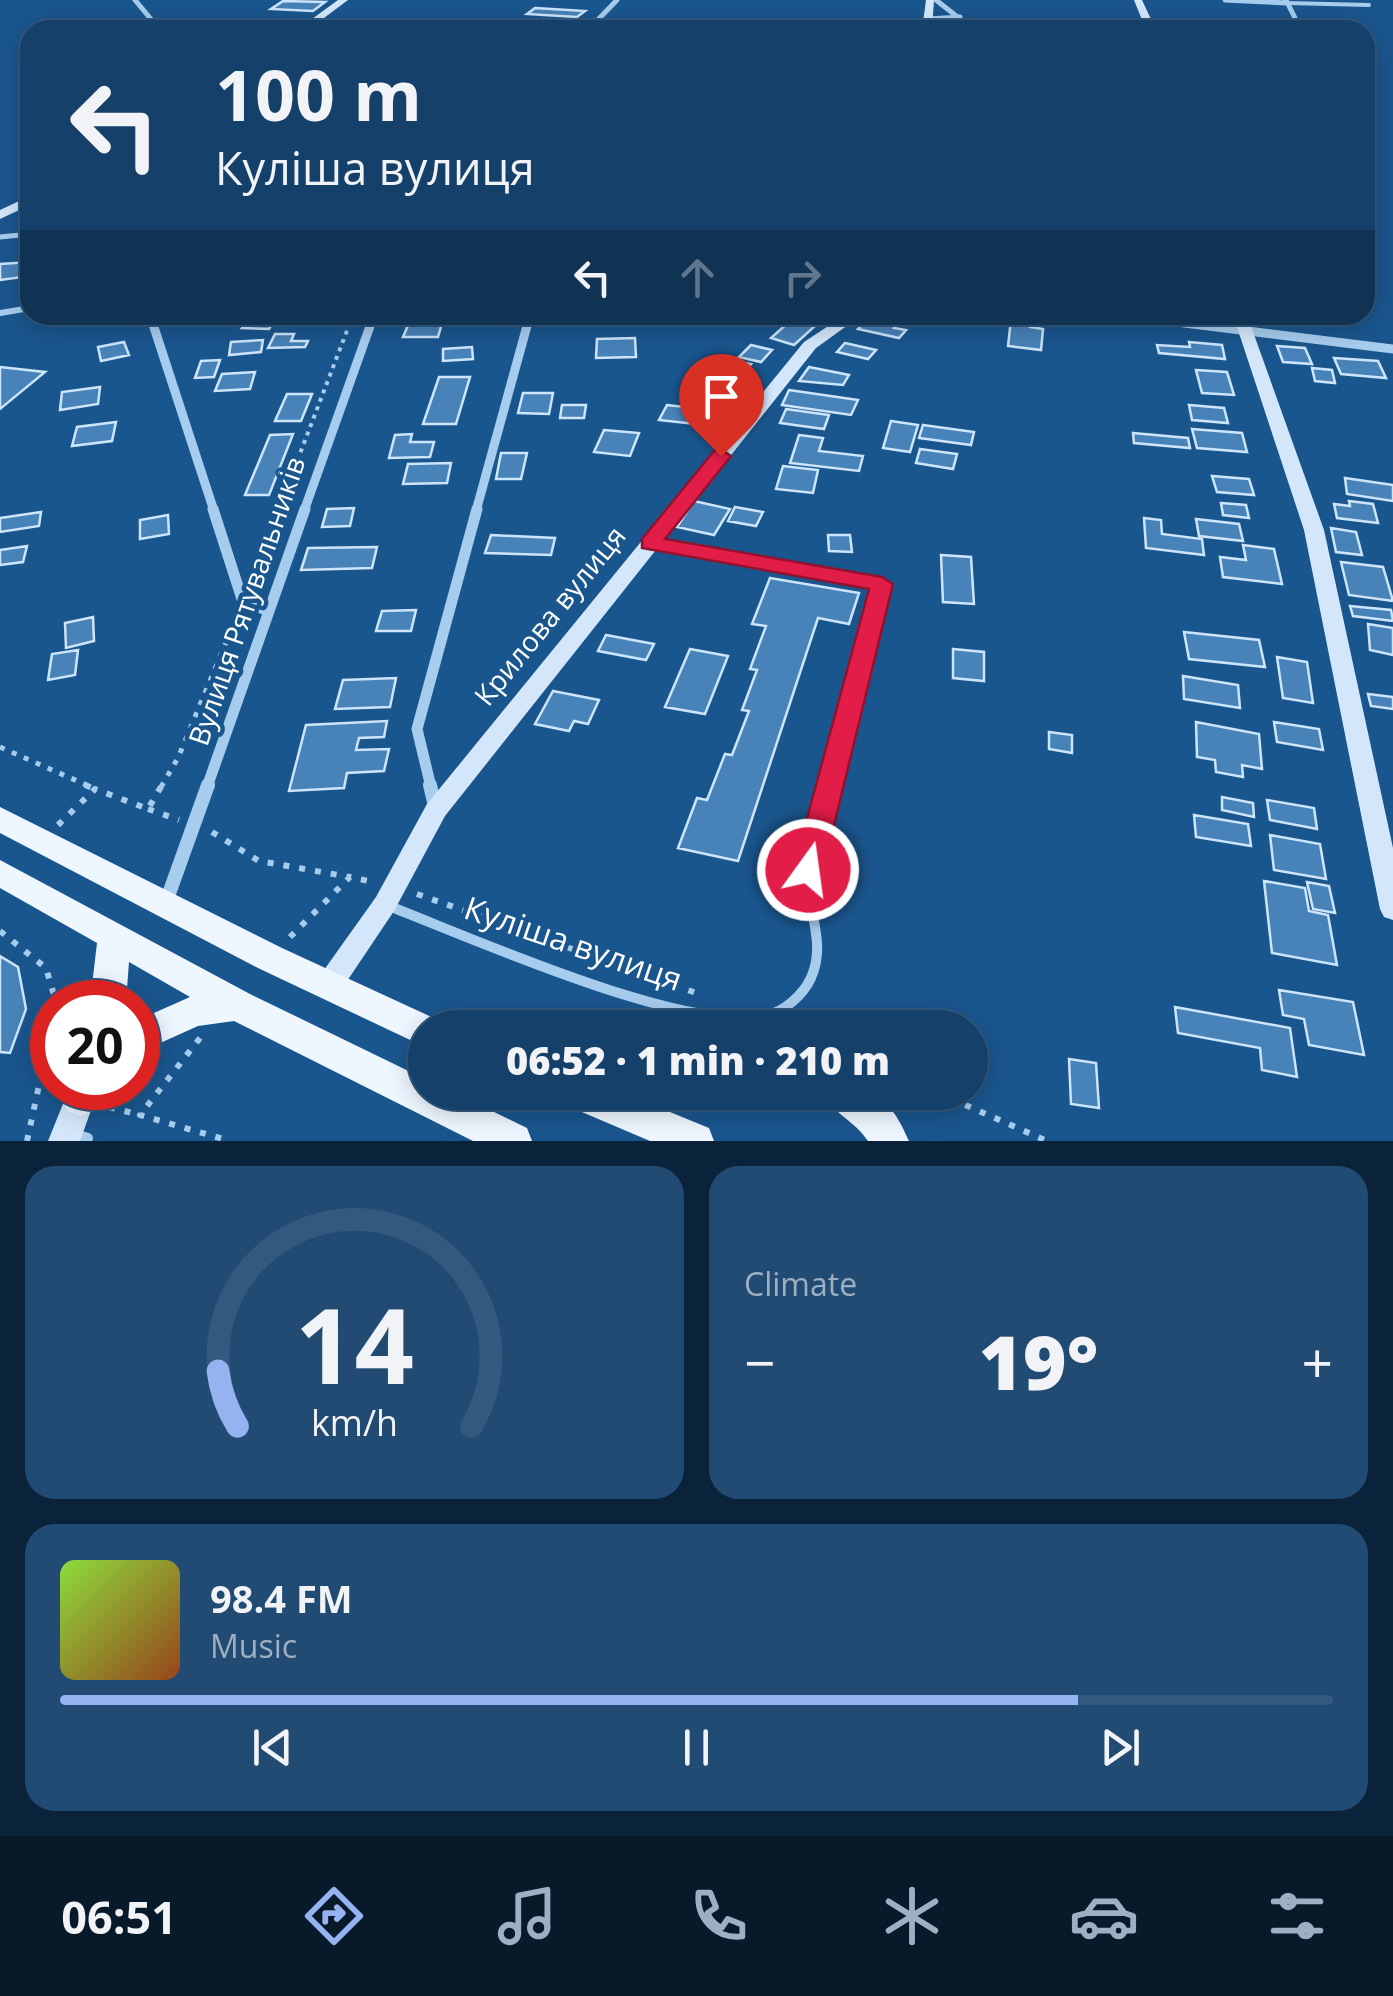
<!DOCTYPE html>
<html lang="en">
<head>
<meta charset="utf-8">
<style>
  body { margin:0; font-family:"Open Sans",sans-serif; background:#214b72; color:#f1f3f6; height:100vh; display:flex; flex-direction:column; font-size:38px; white-space:nowrap }
  * { box-sizing:border-box; margin:0 }
  p { font-size:32px; color:#9dafc1 }
  .icon { flex:none; width:55px; height:55px; fill:none; stroke:currentColor; stroke-width:2; stroke-linecap:round; stroke-linejoin:round }
  .map { position:relative; height:1141px; overflow:hidden }
  .details { display:flex; flex-direction:column; gap:25px; padding:25px; background:#0b233a; flex:1 }
  .details>* { flex:none }
  .banner { position:absolute; left:20px; top:20px; width:1355px; height:305px; border-radius:30px; box-shadow:0 5px 25px #0003,0 0 0 2px #33597e; background:#14406a; color:#f1f3f6; overflow:hidden }
  .speed { position:absolute; left:30px; top:980px; display:flex; gap:20px; font-size:50px; font-weight:700; text-align:center }
  .speed>* { display:grid; place-content:center; width:130px; height:130px; border-radius:50%; background:#14406a; box-shadow:0 5px 25px #0003,0 0 0 2px #33597e; line-height:1 }
  .speed .limit { border:15px solid #d22; background:#fff; color:#111 }
  .pin { position:absolute; display:grid; place-items:center; width:85px; height:85px; color:#fff; margin:-102px -42px; border-radius:50% 50% 50% 0; rotate:-45deg; box-shadow:0 0 10px #0007 }
  .pin .icon { rotate:45deg }
  .me { position:absolute; width:110px; margin:-55px; rotate:14deg; stroke-linejoin:round; filter:drop-shadow(0 0 8px #0008) }
  .turn { display:flex; align-items:center; gap:35px; height:210px; padding:0 30px; font-size:45px }
  .turn .icon { width:130px; height:130px; stroke-width:2.5 }
  .turn b { display:block; font-size:70px; line-height:85px }
  .lanes { display:flex; align-items:center; height:95px; padding:0 30px; background:#0003; justify-content:center; gap:50px; direction:ltr }
  .lanes .off { opacity:.35 }
  .big { font-size:75px; font-weight:800; line-height:1.1 }
  .details .card { flex:1; display:flex; flex-direction:column; justify-content:center; gap:15px; min-width:0; padding:0 35px; border-radius:30px; background:#214b72 }
  .details .dial { align-items:center; gap:0 }
  .dial svg { height:260px; overflow:visible; fill:none; stroke:#33597e; stroke-width:7; stroke-linecap:round; text-anchor:middle }
  .dial text { fill:#f1f3f6; stroke:none }
  .song { display:flex; align-items:center; gap:30px }
  .cover { width:120px; height:120px; border-radius:15px; background:linear-gradient(135deg,hsl(90 70% 55%),hsl(20 70% 35%)) }
  .played { height:10px; border-radius:5px; background:linear-gradient(90deg,#95b2f1 80%,#33597e 80%) }
  .keys { display:flex; justify-content:space-around; direction:ltr }
  .heat { display:flex; justify-content:space-between; align-items:center; font-size:55px; direction:ltr }
  .details .tiles { flex:1; display:grid; gap:25px; grid-template-columns:1fr 1fr }
  .card:last-child { grid-column:span 2 }
  .trip { position:absolute; left:408px; top:1010px; width:580px; height:100px; border-radius:50px; background:#14406a; box-shadow:0 5px 25px #0003,0 0 0 2px #33597e; font-weight:800; line-height:100px; text-align:center }
  .tabs { display:flex; height:160px; justify-content:space-around; align-items:center; background:#081a2a; color:#9dafc1 }
  .tabs .icon { width:70px; height:70px }
  .tabs .selected { color:#95b2f1 }
  .tabs b { font-size:45px; color:#f1f3f6 }
  .map>svg:first-child { display:block }
</style>
</head>
<body>
<div class="map">
<svg width="1393" height="1141" viewBox="0 0 1393 1141">
  <rect width="100%" height="100%" fill="#1a568e"/>
  <path fill="#4782b8" stroke="#cde5fa" stroke-width="2.5" d="M283,1L325,2L313,11L271,9Z
    M535,8L585,11L577,17L527,14Z
    M30,262V276L0,280V264Z
    M871,315L904,316L894,328L906,330L899,338L858,329Z
    M1263,315H1306L1309,323L1265,319Z
    M250,316L276,317L269,329L242,328Z
    M1011,319L1030,321V327L1043,329L1041,350L1008,346Z
    M791,320L815,326L794,345L771,338Z
    M409,323H442L438,337H403Z
    M275,334H294L291,341H308L305,347L268,348Z
    M635,338L636,357L596,358L597,339Z
    M263,340L261,352L229,355L231,342Z
    M124,342L129,355L101,361L98,347Z
    M1189,342L1222,345L1225,359L1159,353L1157,345L1190,347Z
    M845,343L876,350L868,359L837,352Z
    M751,345L772,350L761,362L739,357Z
    M1277,346L1305,348L1312,364L1283,362Z
    M472,347L473,359L443,361V349Z
    M1334,358L1378,361L1386,378L1341,374Z
    M220,360L214,377L195,378L201,361Z
    M730,360L751,364L740,377L718,373Z
    M0,367L45,372L0,409Z
    M809,367L849,375L843,385L799,381Z
    M1312,368L1332,370L1335,383L1315,381Z
    M1196,370L1227,372L1234,395L1202,393Z
    M255,372L250,389L215,391L222,374Z
    M439,377H470L456,424H423Z
    M100,387L98,404L60,410L62,392Z
    M789,390L858,400L851,415L782,405Z
    M523,393H553L549,414L518,413Z
    M287,394H312L301,421H275Z
    M562,405H586L584,418H560Z
    M667,405L702,409L695,424L659,420Z
    M1189,405L1224,408L1228,423L1192,420Z
    M786,409L829,415L824,429L780,423Z
    M891,421L918,425L910,452L883,448Z
    M116,422L112,441L72,446L77,427Z
    M923,425L974,432L971,445L919,438Z
    M1192,429L1242,433L1247,452L1197,448Z
    M604,430L639,433L630,456L594,452Z
    M1133,433L1188,438L1190,448L1134,443Z
    M293,434L269,495H245L270,435Z
    M412,434L410,442H434L430,457L389,458L395,435Z
    M799,435L823,438L819,451L863,456L859,471L790,463Z
    M920,449L957,454L953,469L916,463Z
    M501,453H527L521,479H496Z
    M451,463L447,483L403,484L408,464Z
    M783,466L818,470L813,493L776,489Z
    M1212,476L1249,479L1254,495L1217,492Z
    M1345,478L1393,485V501L1347,494Z
    M694,501L730,509L714,535L677,527Z
    M1349,501L1373,504L1378,523L1337,518L1334,504L1350,506Z
    M1221,503L1246,505L1249,518L1223,515Z
    M735,507L763,512L756,526L728,521Z
    M354,508L350,526L322,527L327,509Z
    M41,512L39,526L0,532V518Z
    M168,515L169,534L140,539V520Z
    M1144,518L1161,520L1162,534L1202,539L1204,555L1146,548Z
    M1196,519L1239,524L1243,541L1199,536Z
    M1331,528L1356,532L1362,555L1336,552Z
    M491,535L555,538L551,555L485,553Z
    M828,535H850L852,552L829,551Z
    M1243,545L1274,549L1282,584L1223,577L1220,557L1246,560Z
    M27,546L23,562L0,565V550Z
    M377,547L372,568L301,570L308,548Z
    M941,555L971,557L974,604L943,602Z
    M1341,562L1383,567L1393,601L1349,595Z
    M770,578L859,593L849,624L818,618L738,861L678,848L697,798L707,800L725,754L732,755L749,711L742,710L757,670L750,669L766,626L752,624Z
    M1350,606L1391,610L1393,621L1353,616Z
    M416,610L411,631H376L382,611Z
    M93,617L94,641L66,648L65,623Z
    M1368,624L1393,628V655L1370,650Z
    M1184,632L1259,640L1265,667L1189,659Z
    M606,635L654,644L646,660L598,651Z
    M690,649L728,656L705,714L665,707Z
    M953,649L984,652V681L953,678Z
    M78,650L75,675L48,680L52,654Z
    M1277,657L1307,662L1313,703L1283,698Z
    M1183,676L1238,685L1240,708L1184,699Z
    M396,678L390,707L335,709L343,680Z
    M553,691L599,700L588,724L574,721L569,731L535,724Z
    M1368,694L1393,697V709L1371,706Z
    M387,721L384,737L359,738L356,750L389,749L384,771L347,773L344,788L289,791L306,725Z
    M1196,722L1259,734L1262,769L1242,765L1243,777L1216,772L1215,760L1197,757Z
    M1274,722L1319,729L1323,750L1277,742Z
    M1049,732L1072,735V753L1049,749Z
    M1222,797L1253,803L1254,817L1222,810Z
    M1267,800L1314,808L1317,829L1270,820Z
    M1194,815L1248,824L1251,846L1196,837Z
    M1270,835L1320,844L1326,879L1274,870Z
    M1264,881L1305,888L1309,911L1328,915L1337,965L1272,953Z
    M1307,882L1329,886L1335,913L1313,909Z
    M0,956L18,967L26,1009L10,1053L0,1052Z
    M1279,990L1353,1002L1364,1055L1309,1045L1304,1019L1283,1015Z
    M1175,1007L1290,1028L1297,1077L1262,1070L1260,1048L1178,1033Z
    M1069,1059L1096,1063L1099,1108L1071,1104Z"/>
  <g fill="none" stroke-linecap="round" stroke-linejoin="round">
    <path stroke="#a7cdee" stroke-width="4" stroke-dasharray="4 5" stroke-linecap="butt" d="M278,511L353,315"/>
    <path stroke="#a7cdee" stroke-width="5" stroke-dasharray="5 8" stroke-linecap="butt" d="M253,576L279,509
      M0,747L91,787
      M161,787L178,758L236,618"/>
    <path stroke="#a7cdee" stroke-width="6" stroke-dasharray="6 10" stroke-linecap="butt" d="M85,785L95,789
      M148,809L179,820
      M58,825L95,789L148,809L162,785
      M212,832L259,861L350,877
      M417,894L699,994
      M0,931L46,968L56,1002
      M290,937L350,877L373,882
      M200,1038L140,1115L230,1141
      M936,1092L1047,1141
      M109,1107L140,1115
      M27,1141L52,1025"/>
    <path stroke="#a7cdee" stroke-width="4" d="M1287,3L1369,5"/>
    <path stroke="#a7cdee" stroke-width="5" d="M0,237L30,234"/>
    <path stroke="#a7cdee" stroke-width="6" d="M0,313L30,308"/>
    <path stroke="#a7cdee" stroke-width="8" d="M651,544L882,584L827,787"/>
    <path stroke="#a7cdee" stroke-width="10" d="M389,906C472,938 684,1033 765,1016C784,1012 803,995 811,978C826,944 809,915 808,881C807,850 820,815 827,785
      M72,1133L88,1138"/>
    <path stroke="#a7cdee" stroke-width="5" d="M135,0L160,30
      M936,0L974,30
      M1225,0L1287,3
      M1286,0L1301,30
      M928,19L960,17
      M588,30L617,0"/>
    <path stroke="#a7cdee" stroke-width="6" d="M1365,157V163"/>
    <path stroke="#a7cdee" stroke-width="9" d="M150,315L214,511
      M1120,315L1393,349
      M304,511L374,315
      M476,511L530,315"/>
    <path stroke="#a7cdee" stroke-width="11" d="M213,509L243,602L267,610
      M207,787L305,509
      M431,787L417,729L477,509"/>
    <path stroke="#a7cdee" stroke-width="14" d="M430,785L435,806
      M166,902L208,785"/>
    <path fill="#d4e7fa" fill-rule="evenodd" d="M338,0H348L308,30H297Z
      M926,0H934L932,30H922Z
      M1134,0H1142L1156,30H1146Z
      M30,196V205L0,219V210Z
      M845,315H862L816,348L445,816L394,911L339,993L329,997L319,993L315,985L319,977L376,897L427,804L804,342Z
      M1233,315H1247L1324,530L1393,848V920L1384,917L1380,909L1304,530Z
      M86,1088L95,1099L80,1141H48L69,1089Z"/>
    <path fill="#eef6ff" fill-rule="evenodd" d="M0,807L282,948L438,1020L441,1028H425V1047L258,968L0,833Z
      M0,860L250,994L425,1079V1092H453L527,1128L532,1141H473L234,1021L198,1026L138,1053V1020L190,997L129,962L126,1002H90L97,943L0,888Z
      M66,1088H107L93,1111L80,1116L67,1111L61,1099Z
      M557,1092H621L709,1128L714,1141H650L563,1104Z
      M822,1092C873,1092 887,1090 909,1141H868C855,1121 832,1113 822,1092Z"/>
  </g>
  <path fill="#e11d48" stroke="#92132f" stroke-width="2.5" d="M721,449L731,456L665,539L882,577L893,584L823,870L818,879H798L793,870L869,589L642,548V539L714,451Z"/>
  <g text-anchor="middle" stroke-width="9" stroke-linejoin="round" paint-order="stroke">
    <g font-size="28" fill="#fff" stroke="#1a568e">
      <text transform="translate(247 601) rotate(-71)" y="10">Вулиця Рятувальників</text>
      <text transform="translate(550 616) rotate(-51)" y="10">Крилова вулиця</text>
    </g>
    <g font-size="32" fill="#fff" stroke="#1a568e">
      <text transform="translate(573 944) rotate(19)" y="11">Куліша вулиця</text>
    </g>
  </g>
</svg>
<div class="speed"><div class="limit">20</div></div>
<div class="pin" style="left:721px;top:456px;background:#d93025"><svg class="icon" aria-label="arrive" viewBox="0 0 24 24"><path d="M6 21V4h12l-3 4 3 4H6"/></svg></div>
<svg class="me" style="left:808px;top:870px" viewBox="-20 -20 40 40"><circle r="17" fill="#e11d48" stroke="#fff" stroke-width="3"/><path d="M0-11L8 9 0 5-8 9z" fill="#fff"/></svg>
<div class="trip">06:52 · 1 min · 210 m</div>
<div class="banner">
<div class="turn"><svg class="icon" aria-label="left" viewBox="0 0 24 24"><path d="M17 20v-9H6M10 6l-5 5 5 5"/></svg><div><b>100 m</b>Куліша вулиця</div></div>
<div class="lanes"><svg class="icon" aria-label="left" viewBox="0 0 24 24"><path d="M17 20v-9H6M10 6l-5 5 5 5"/></svg><svg class="icon off" aria-label="ahead" viewBox="0 0 24 24"><path d="M12 20V5M6 11l6-6 6 6"/></svg><svg class="icon off" aria-label="right" viewBox="0 0 24 24"><path d="M7 20v-9h11M14 6l5 5-5 5"/></svg></div>
</div>
</div>
<section class="details">
<div class="tiles">
<div class="card dial"><svg viewBox="0 0 100 80">
<path d="M14 69A42 42 0 1 1 86 69"/>
<path d="M14 69A42 42 0 0 1 8 52" stroke="#95b2f1"/>
<text x="50" y="56" font-size="32" font-weight="700">14</text>
<text x="50" y="72" font-size="11">km/h</text>
</svg></div>
<div class="card"><p>Climate</p>
<div class="heat"><a>−</a><b class="big">19°</b><a>+</a></div>
</div>
<div class="card">
<div class="song"><i class="cover"></i><div><b>98.4 FM</b><p>Music</p></div></div>
<div class="played"></div>
<div class="keys"><svg class="icon" aria-label="previous" viewBox="0 0 24 24"><path d="M18 5L8 12l10 7zM5 5v14"/></svg><svg class="icon" aria-label="pause" viewBox="0 0 24 24"><path d="M8 5v14M16 5v14"/></svg><svg class="icon" aria-label="next" viewBox="0 0 24 24"><path d="M6 5l10 7-10 7zM19 5v14"/></svg></div>
</div>
</div>
</section>
<nav class="tabs">
<b>06:51</b>
<svg class="icon selected" aria-label="directions" viewBox="0 0 24 24"><path d="M12 3l9 9-9 9-9-9zM9 14v-3h6M13 9l2 2-2 2"/></svg>
<svg class="icon" aria-label="music" viewBox="0 0 24 24"><path d="M9 18V5l10-2v13"/><circle cx="6" cy="18" r="3"/><circle cx="16" cy="16" r="3"/></svg>
<svg class="icon" aria-label="phone" viewBox="0 0 24 24"><path d="M5 4h4l2 5-3 2q2 4 5 5l2-3 5 2v4C11 20 4 13 5 4z"/></svg>
<svg class="icon" aria-label="climate" viewBox="0 0 24 24"><path d="M12 3v18M4 7l16 10M4 17L20 7"/></svg>
<svg class="icon" aria-label="car" viewBox="0 0 24 24"><path d="M5 17H2v-5l4-1 3-4h7l3 4 3 1v5h-3M9 17h6M6 11h13"/><circle cx="7" cy="17" r="2"/><circle cx="17" cy="17" r="2"/></svg>
<svg class="icon" aria-label="filters" viewBox="0 0 24 24"><path d="M4 7h16M4 17h16"/><circle cx="9" cy="7" r="2"/><circle cx="15" cy="17" r="2"/></svg>
</nav>
</body>
</html>
